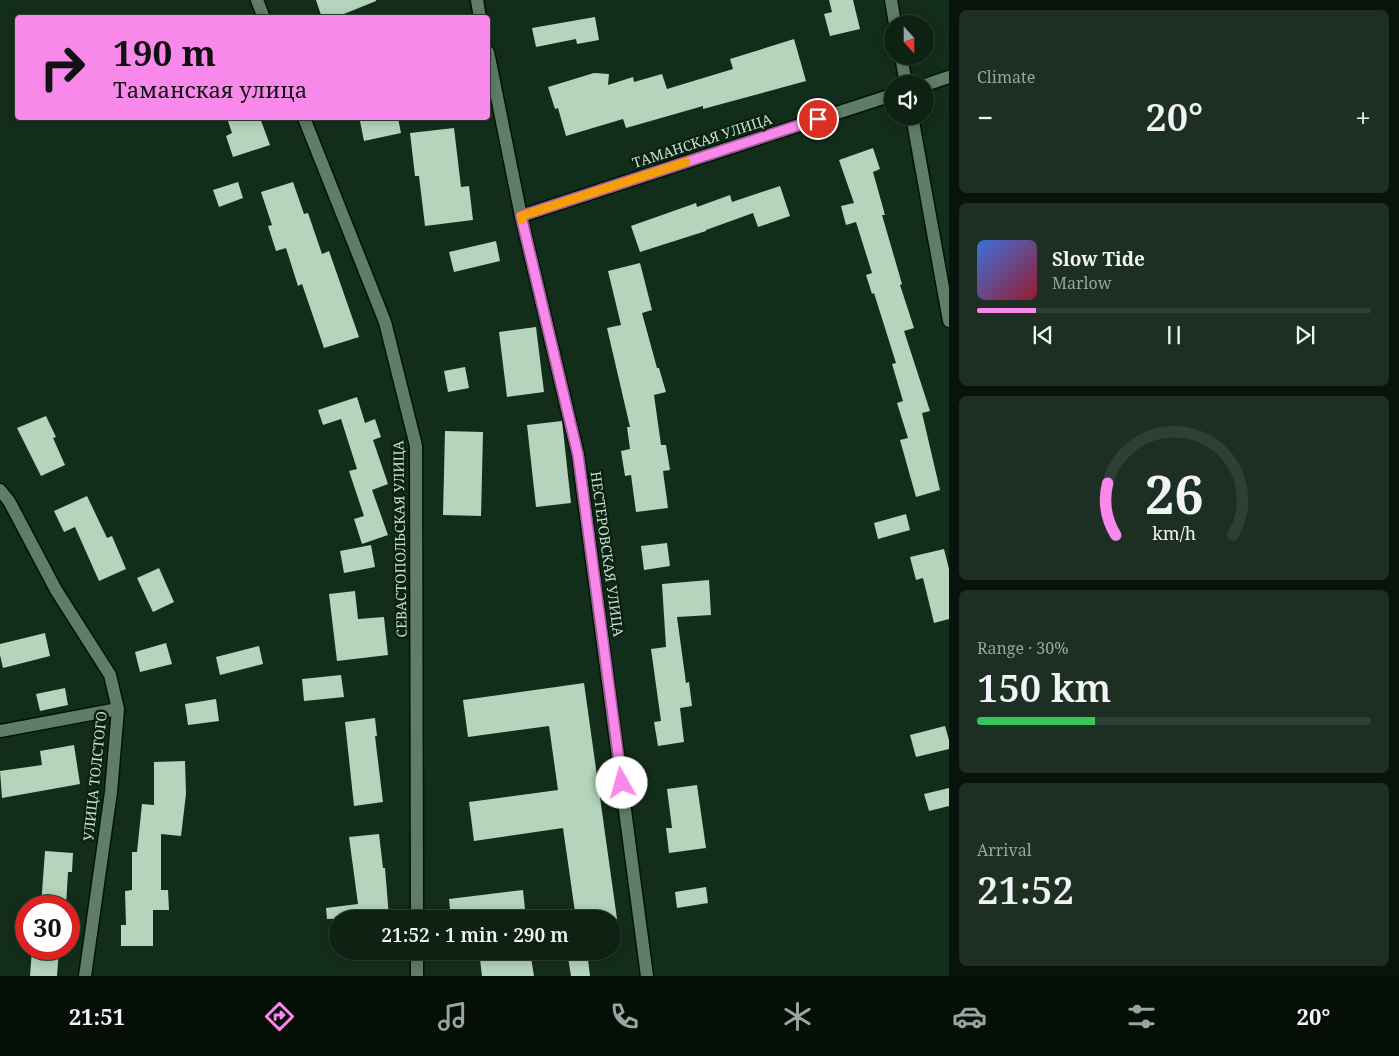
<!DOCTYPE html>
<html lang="en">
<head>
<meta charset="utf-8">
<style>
  body { margin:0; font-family:"Noto Serif",serif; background:#1c2f22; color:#f1f3f6; height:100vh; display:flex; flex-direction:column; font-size:19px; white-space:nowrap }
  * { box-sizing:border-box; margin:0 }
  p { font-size:16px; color:#9ba4a0 }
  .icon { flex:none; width:28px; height:28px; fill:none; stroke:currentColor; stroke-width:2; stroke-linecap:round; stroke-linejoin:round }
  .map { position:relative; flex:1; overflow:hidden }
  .drawer { display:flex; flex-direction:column; gap:10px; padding:10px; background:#08130b; width:450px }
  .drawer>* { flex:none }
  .top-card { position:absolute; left:15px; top:15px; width:475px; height:105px; border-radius:5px; box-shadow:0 2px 12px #0003,0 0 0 1px #2e3f34; background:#f888ea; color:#111; overflow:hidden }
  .needle { width:32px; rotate:159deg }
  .controls { position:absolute; left:884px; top:15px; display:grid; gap:10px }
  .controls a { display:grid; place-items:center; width:50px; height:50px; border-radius:50%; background:#0e2214; box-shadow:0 2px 12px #0003,0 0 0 1px #2e3f34; font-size:25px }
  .speed { position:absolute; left:15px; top:895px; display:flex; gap:10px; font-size:25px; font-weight:700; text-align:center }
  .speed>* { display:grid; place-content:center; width:65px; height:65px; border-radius:50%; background:#0e2214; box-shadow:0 2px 12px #0003,0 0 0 1px #2e3f34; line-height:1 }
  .speed .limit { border:8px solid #d22; background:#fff; color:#111 }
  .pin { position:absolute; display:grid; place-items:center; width:42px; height:42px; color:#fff; margin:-21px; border:2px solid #fff; border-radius:50%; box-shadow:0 1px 5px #0007 }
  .me { position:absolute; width:55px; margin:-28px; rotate:353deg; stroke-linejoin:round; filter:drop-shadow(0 0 4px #0008) }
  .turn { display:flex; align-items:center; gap:18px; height:105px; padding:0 15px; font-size:22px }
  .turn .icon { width:65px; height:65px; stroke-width:2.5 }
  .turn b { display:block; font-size:35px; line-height:42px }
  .big { font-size:38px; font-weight:600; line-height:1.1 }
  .drawer .widget { flex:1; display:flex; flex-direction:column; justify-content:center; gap:8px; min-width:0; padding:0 18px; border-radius:8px; background:#1c2f22 }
  .drawer .dial { align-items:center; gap:0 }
  .dial svg { height:130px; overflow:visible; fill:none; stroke:#2e3f34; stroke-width:7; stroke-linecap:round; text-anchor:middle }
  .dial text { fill:#f1f3f6; stroke:none }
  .song { display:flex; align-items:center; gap:15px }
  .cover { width:60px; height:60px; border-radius:8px; background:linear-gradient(135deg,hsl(220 70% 55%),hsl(350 70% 35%)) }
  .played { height:5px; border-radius:2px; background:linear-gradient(90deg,#f888ea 15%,#2e3f34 15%) }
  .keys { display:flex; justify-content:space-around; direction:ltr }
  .heat { display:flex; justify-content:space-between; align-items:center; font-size:28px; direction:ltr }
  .charge { height:8px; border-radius:4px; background:linear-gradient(90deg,#34c759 30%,#2e3f34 0) }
  .trip { position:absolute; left:329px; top:910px; width:292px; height:50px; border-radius:25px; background:#0e2214; box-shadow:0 2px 12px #0003,0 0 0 1px #2e3f34; font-weight:600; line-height:50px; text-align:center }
  .tab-bar { display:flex; height:80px; justify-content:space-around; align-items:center; background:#060e08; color:#9ba4a0 }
  .tab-bar .icon { width:35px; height:35px }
  .tab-bar .current { color:#f888ea }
  .tab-bar b { font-size:22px; color:#f1f3f6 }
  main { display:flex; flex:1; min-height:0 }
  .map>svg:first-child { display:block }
</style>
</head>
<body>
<main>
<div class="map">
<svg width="949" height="976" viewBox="0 0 949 976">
  <rect width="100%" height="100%" fill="#132d1b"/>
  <path fill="#b5d4bc" d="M316,0H376V1L334,18H322Z
    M829,0H853L860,29L830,36L824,14L832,12Z
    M595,17L599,40L577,44L576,39L536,47L532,28Z
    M794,39L806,81L703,109V106L626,128L623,119L566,136L558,108L555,109L548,87L594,73L609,74L608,85L633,77L634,82L662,74L667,89L733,69L730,59Z
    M227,118H260L270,145L233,157L226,136L232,133Z
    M375,118H398L401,133L364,141L360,121Z
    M454,128L461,187L469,186L473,220L425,226L419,176H415L410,133Z
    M873,148L880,169L873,172L885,215H882L902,284L900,285L914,328L904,331L930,411L922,413L940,490L916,497L900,440L908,438L897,403L903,401L892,364L896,363L874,293L872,294L866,275L872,273L856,222L846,225L841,206L854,203L839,160Z
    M238,182L243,198L219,207L213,190Z
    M293,182L304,214L308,213L322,254L329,251L359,337L324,348L302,284L298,286L286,248L276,251L268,226L272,225L261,192Z
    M780,186L790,216L758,227L753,213L706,230V231L640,252L631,226L696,203L697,207L730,195L732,202Z
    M496,241L500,261L454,272L449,252Z
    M640,263L652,310L642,313L657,368H659L666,392L654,395L661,445H666L670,470L663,471L668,508L636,512L631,475L625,476L621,451L630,449L627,427H630L607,328L621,325L608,271Z
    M536,327L544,392L507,397L499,332Z
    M465,367L469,388L448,392L444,371Z
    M357,397L365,423L375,419L381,437L373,440L388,484L372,490L388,535L362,544L354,519L364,516L349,471L357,469L341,419L323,425L318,410Z
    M46,416L56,437L53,438L65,465L41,476L17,428Z
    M562,421L571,503L536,507L527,425Z
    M445,431L483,432L481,516L443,515Z
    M87,496L107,538L112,536L126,569L99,581L75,527L64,532L54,511Z
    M906,514L910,530L878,539L874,523Z
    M667,543L670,566L644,570L641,546Z
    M371,545L375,567L344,573L340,551Z
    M944,549L949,569V619L934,623L923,578L916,580L910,557Z
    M159,568L174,602L153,612L137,578Z
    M709,580L711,615L677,617L686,683L689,682L692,706L680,708L684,742L658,746L654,722L661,721L651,649L666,647L662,584Z
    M355,591L358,619L384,617L388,655L337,661L329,594Z
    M45,633L50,656L3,668L0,655V644Z
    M166,643L172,664L140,672L135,652Z
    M259,646L263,664L220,675L216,657Z
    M341,675L344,697L304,701L302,679Z
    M584,683L617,919H576L563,828L474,841L469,802L558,790L549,726L468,737L463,700Z
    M65,688L68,705L40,711L36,694Z
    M216,699L219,721L188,725L185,704Z
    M375,718L377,736H375L383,802L354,806L345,722Z
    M945,726L949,740V749L916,757L910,735Z
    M74,745L80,784L2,798L0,771L42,765L40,751Z
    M185,761L186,794L181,836L161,834V890H168L169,910H153V946H121V925H126L125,891L132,890V852H137L142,804L154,805V762Z
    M697,785L706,848L669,853L666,828H672L667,789Z
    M949,788V806L929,811L924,794Z
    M379,834L383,868H385L389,917L327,919L326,908L358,904L349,837Z
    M45,851L73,853L72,872H68L66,906H41Z
    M706,887L708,903L677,908L675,892Z
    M523,890L526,919H451L449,899Z
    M32,949H59L57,976H30Z
    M479,951H530L534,976H482Z
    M567,951H587L590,976H571Z"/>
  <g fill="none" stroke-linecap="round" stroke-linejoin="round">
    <g stroke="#001505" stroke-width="15">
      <path id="street" d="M257,0L264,18
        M477,0L480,18
        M891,0L895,24
        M488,52L521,216L578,455L647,976
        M901,56L906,84
        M925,85L949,77
        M912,116L949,321
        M304,118L385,322L416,446L417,919
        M521,216L892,95
        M0,490L9,501L56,590L110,675L118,709L111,792L85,976
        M0,731L118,709
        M417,951V976"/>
    </g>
    <use href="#street" stroke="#607d67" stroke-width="12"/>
  </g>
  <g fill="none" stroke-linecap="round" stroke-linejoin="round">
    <g stroke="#a15898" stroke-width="12">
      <path id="route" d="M622,783L578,455L521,216L818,119"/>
    </g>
    <use href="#route" stroke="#f888ea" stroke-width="9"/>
    <path stroke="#f59e0b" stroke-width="9" d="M522,220L521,216L686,162"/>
  </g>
  <g text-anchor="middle" stroke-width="5" stroke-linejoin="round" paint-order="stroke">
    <g font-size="14" fill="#cdddd1" stroke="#092312">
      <text transform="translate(702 141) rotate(-18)" y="5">ТАМАНСКАЯ УЛИЦА</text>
      <text transform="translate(400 539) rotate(-91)" y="5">СЕВАСТОПОЛЬСКАЯ УЛИЦА</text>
      <text transform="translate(607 554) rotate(82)" y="5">НЕСТЕРОВСКАЯ УЛИЦА</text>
      <text transform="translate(95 776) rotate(-84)" y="5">УЛИЦА ТОЛСТОГО</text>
    </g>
  </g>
</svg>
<div class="controls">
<a><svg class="needle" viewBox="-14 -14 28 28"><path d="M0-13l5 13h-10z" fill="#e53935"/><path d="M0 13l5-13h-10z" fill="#9ba4a0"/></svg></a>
<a><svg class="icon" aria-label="sound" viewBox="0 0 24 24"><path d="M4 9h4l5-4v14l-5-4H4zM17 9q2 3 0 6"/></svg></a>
</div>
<div class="speed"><div class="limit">30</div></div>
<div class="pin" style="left:818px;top:119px;background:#d93025"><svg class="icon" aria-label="arrive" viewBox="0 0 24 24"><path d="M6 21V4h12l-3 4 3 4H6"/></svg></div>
<svg class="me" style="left:622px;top:783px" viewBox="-20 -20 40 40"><circle r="19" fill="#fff"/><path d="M0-13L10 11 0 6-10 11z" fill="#f888ea"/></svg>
<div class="trip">21:52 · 1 min · 290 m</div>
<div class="top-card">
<div class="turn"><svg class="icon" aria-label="right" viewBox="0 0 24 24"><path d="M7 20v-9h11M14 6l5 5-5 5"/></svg><div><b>190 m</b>Таманская улица</div></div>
</div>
</div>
<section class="drawer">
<div class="widget"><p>Climate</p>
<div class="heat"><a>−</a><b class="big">20°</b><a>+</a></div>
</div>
<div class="widget">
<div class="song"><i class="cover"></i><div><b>Slow Tide</b><p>Marlow</p></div></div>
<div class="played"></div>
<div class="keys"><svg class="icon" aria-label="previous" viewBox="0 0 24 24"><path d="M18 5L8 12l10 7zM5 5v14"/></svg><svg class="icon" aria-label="pause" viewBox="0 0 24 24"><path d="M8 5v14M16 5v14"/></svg><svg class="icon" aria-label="next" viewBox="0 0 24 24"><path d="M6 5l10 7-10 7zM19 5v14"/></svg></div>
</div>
<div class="widget dial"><svg viewBox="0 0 100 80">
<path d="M14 69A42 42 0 1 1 86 69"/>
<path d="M14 69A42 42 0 0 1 9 37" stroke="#f888ea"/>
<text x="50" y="56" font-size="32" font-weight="700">26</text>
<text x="50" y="72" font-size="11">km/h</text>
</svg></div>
<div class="widget"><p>Range · 30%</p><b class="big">150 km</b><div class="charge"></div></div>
<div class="widget"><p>Arrival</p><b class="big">21:52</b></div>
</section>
</main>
<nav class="tab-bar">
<b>21:51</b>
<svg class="icon current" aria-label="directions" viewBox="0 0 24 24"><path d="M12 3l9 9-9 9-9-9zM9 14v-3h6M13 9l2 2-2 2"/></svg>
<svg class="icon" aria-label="music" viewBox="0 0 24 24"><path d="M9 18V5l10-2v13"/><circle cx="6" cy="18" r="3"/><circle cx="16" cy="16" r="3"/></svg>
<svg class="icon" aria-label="phone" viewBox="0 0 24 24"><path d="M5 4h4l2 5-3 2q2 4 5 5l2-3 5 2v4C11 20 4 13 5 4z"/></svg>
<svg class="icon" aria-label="climate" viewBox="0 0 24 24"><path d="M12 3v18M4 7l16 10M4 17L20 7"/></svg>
<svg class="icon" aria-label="car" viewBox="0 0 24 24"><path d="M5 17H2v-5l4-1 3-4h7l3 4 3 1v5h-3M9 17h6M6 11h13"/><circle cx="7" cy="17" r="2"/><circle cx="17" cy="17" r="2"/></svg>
<svg class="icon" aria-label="filters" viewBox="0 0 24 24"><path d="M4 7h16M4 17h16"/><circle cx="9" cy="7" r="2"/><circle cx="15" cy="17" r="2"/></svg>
<b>20°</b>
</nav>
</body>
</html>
